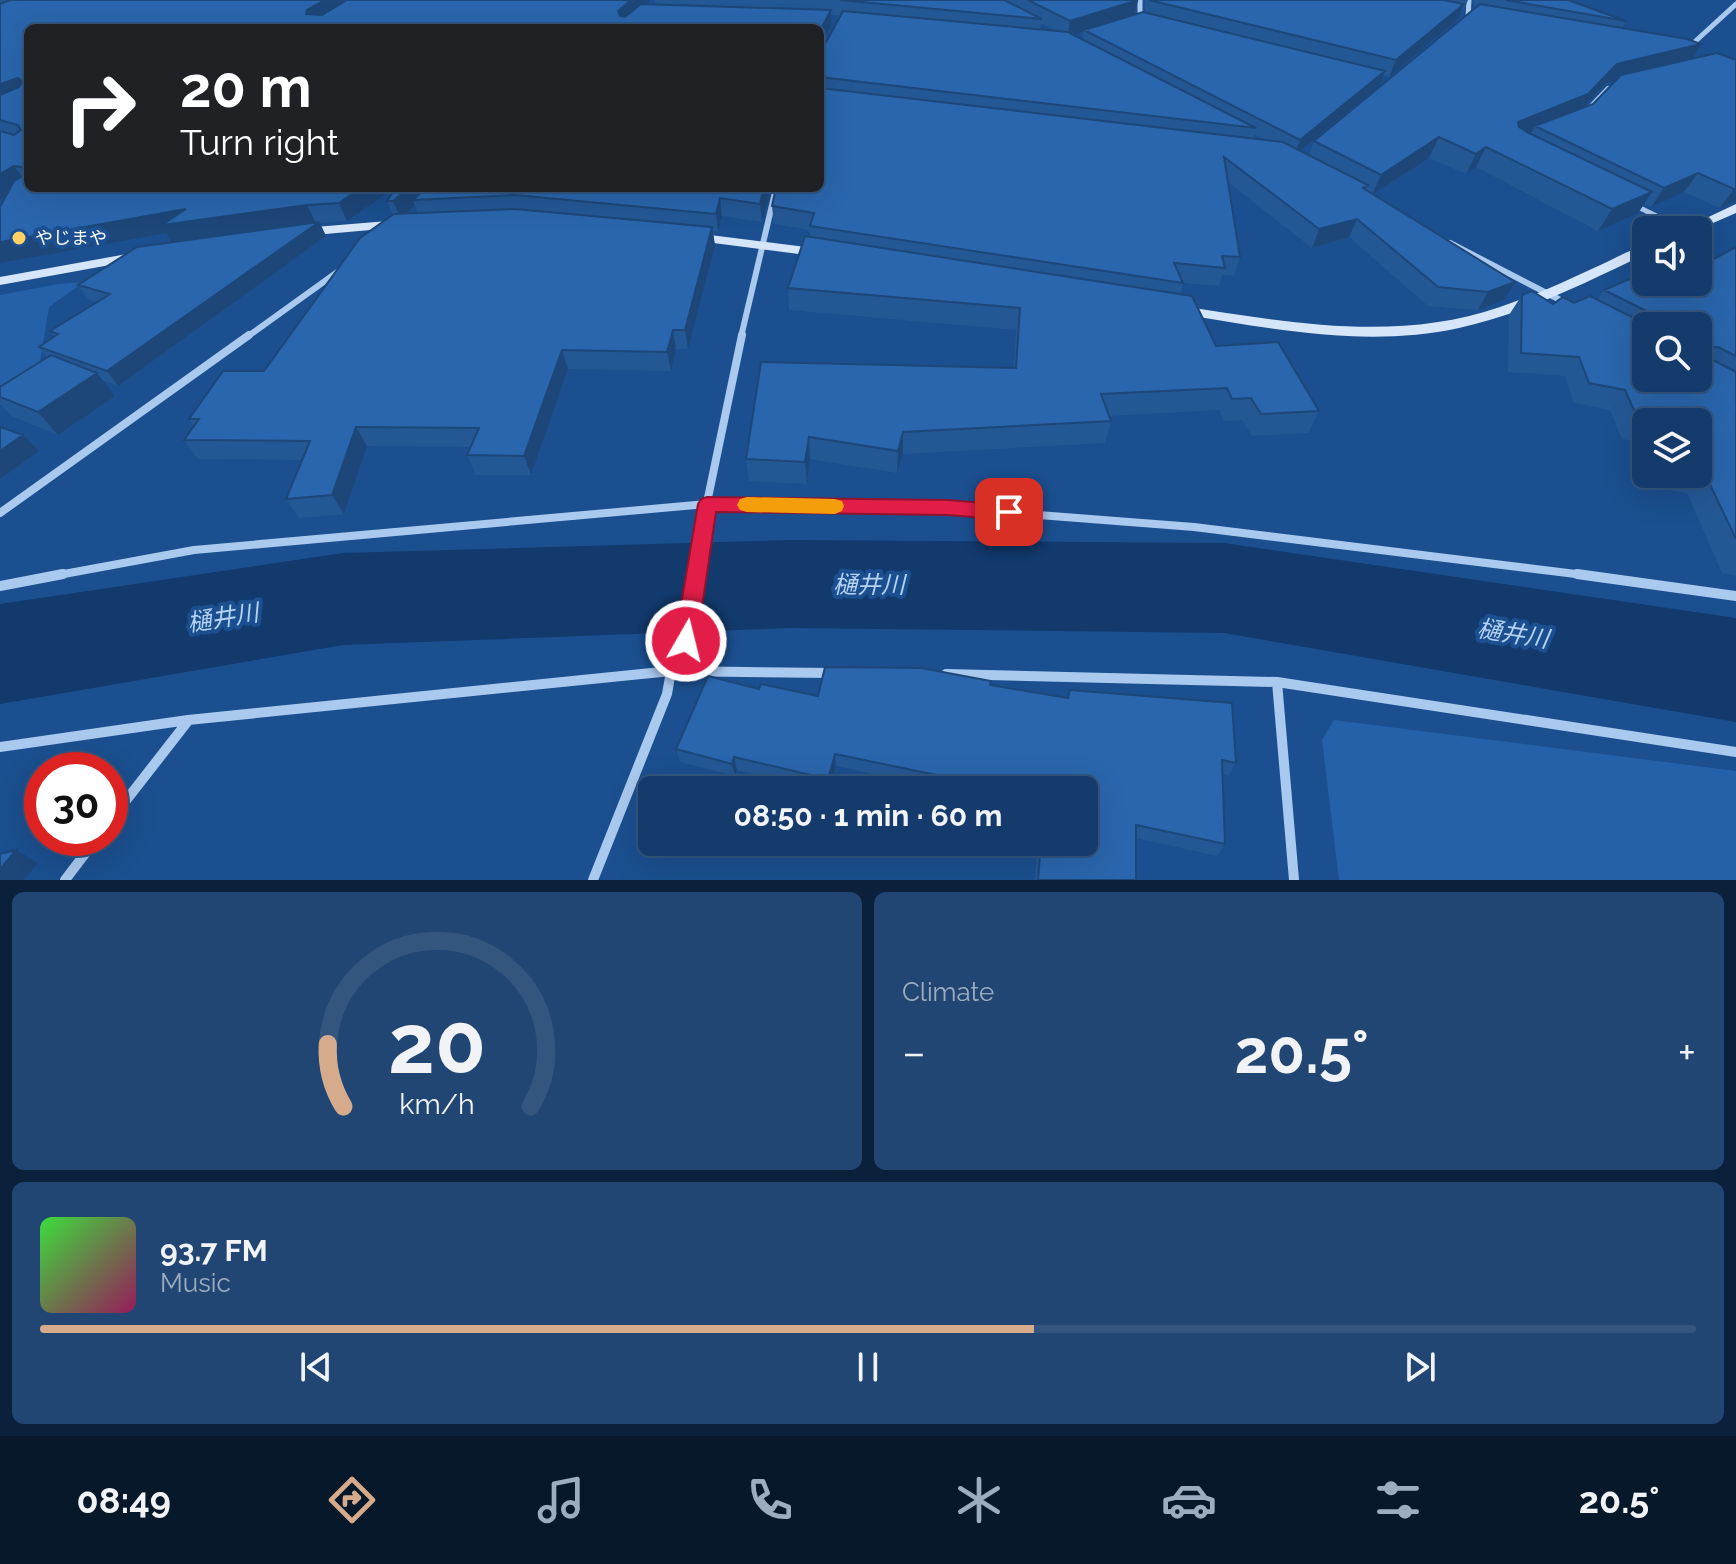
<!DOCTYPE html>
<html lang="en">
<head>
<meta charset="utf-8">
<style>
  body { margin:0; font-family:Raleway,"Noto Sans JP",sans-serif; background:#214673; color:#f1f3f6; height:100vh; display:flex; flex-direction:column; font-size:30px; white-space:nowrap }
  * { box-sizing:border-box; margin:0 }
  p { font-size:26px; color:#9dadc1 }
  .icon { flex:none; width:44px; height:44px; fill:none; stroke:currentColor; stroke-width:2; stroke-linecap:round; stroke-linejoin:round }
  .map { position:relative; height:880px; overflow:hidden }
  .panel { display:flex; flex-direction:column; gap:12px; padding:12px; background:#0b203b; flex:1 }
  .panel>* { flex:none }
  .hud { position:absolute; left:24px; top:24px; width:800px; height:168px; border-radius:12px; box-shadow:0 8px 32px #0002,0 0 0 2px #33557e; background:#202124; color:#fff; overflow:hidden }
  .fabs { position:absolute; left:1632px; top:216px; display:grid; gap:16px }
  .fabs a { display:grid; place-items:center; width:80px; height:80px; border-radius:12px; background:#143b6b; box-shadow:0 8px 32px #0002,0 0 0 2px #33557e; font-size:40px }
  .speed { position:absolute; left:24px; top:752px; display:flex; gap:16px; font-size:40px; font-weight:700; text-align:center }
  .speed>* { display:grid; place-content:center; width:104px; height:104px; border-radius:50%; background:#143b6b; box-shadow:0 8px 32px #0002,0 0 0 2px #33557e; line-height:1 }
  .speed .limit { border:12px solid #d22; background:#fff; color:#111 }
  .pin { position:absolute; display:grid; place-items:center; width:68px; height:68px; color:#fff; margin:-34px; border-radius:16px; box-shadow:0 4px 12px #0006 }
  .me { position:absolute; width:88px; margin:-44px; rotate:8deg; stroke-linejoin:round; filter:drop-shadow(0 0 6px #0008) }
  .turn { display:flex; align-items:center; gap:28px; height:168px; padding:0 24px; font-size:36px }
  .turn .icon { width:104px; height:104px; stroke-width:2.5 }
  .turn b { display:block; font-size:56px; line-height:68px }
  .big { font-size:60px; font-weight:700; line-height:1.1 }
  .panel .card { flex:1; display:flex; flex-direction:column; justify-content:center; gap:12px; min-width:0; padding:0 28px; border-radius:12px; background:#214673 }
  .panel .dial { align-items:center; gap:0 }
  .dial svg { height:208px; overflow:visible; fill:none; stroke:#33557e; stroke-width:7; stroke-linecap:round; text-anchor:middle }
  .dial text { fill:#f1f3f6; stroke:none }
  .song { display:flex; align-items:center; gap:24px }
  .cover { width:96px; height:96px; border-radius:12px; background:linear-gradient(135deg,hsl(120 70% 55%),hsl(330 70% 35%)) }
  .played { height:8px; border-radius:4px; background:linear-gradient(90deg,#d6ab8b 60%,#33557e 60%) }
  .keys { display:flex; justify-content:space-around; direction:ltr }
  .heat { display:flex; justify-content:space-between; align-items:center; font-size:44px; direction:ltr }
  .panel .tiles { flex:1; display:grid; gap:12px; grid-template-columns:1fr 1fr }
  .card:last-child { grid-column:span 2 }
  .trip { position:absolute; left:638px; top:776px; width:460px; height:80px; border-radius:12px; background:#143b6b; box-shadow:0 8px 32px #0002,0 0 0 2px #33557e; font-weight:700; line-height:80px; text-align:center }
  .tab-bar { display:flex; height:128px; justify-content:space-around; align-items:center; background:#08182b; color:#9dadc1 }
  .tab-bar .icon { width:56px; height:56px }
  .tab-bar .active { color:#d6ab8b }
  .tab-bar b { font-size:36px; color:#f1f3f6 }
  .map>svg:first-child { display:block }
</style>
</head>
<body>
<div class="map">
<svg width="1736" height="880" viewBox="0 0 1736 880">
  <rect width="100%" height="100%" fill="#1b4f8f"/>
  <path fill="#2461a8" d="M84,282L49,307L39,368L0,396V295L58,284Z
    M1334,720L1736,771V880H1339L1322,740Z"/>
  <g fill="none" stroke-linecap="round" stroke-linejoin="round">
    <path fill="#123a6d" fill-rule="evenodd" d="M791,540L1224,543L1736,618V722L1224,633L791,628L343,645L0,704V604L343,553Z"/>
    <path stroke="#a9c9ee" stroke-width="4" d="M1587,110L1608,88L1614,87"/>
    <path stroke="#a9c9ee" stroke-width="5" d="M1634,205L1685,230"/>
    <path stroke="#a9c9ee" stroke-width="5" d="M1468,18L1469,0
      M1137,21L1140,20V0
      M1688,48L1736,4"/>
    <path stroke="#a9c9ee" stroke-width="6" d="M1450,243L1566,303
      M247,337L343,268
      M741,337L776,188"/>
    <path stroke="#a9c9ee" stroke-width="8" d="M0,513L249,335
      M53,576L194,550L707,504L948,508L1194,527L1592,576
      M695,576L704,517L742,335"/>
    <path stroke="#a9c9ee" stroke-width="10" d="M1577,574L1736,596
      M0,586L63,574
      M946,674L1277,682
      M0,747L188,720L671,671L832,673
      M110,821L188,721
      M65,880L97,838
      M593,880L667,694L671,671L686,641L696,574
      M1294,880L1277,682L1736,752"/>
    <path fill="#d6e6fa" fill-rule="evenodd" d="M1736,204V213L1697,230H1681Z
      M400,220L404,221V227L303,236L297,232L303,228Z
      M694,233L822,249L828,253L822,257L690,240V234Z
      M1646,245V254C1586,282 1525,314 1459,328C1367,348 1272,329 1181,314L1174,310L1181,306C1287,322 1396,343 1500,307C1533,296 1564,282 1596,267C1612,260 1629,250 1646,245Z
      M138,252L144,256L143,259L0,285V277Z"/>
  </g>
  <path fill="#245895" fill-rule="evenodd" d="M0,0H652L647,4H655V0H1138L1135,14L1145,12V0H1468L1464,9H1462L1458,19L1389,77L1383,75L1379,86L1300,151L1309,155L1314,141L1475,8L1474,0H1568L1626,21L1622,28L1701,44L1692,58L1736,60V201L1720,208L1684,192L1651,207L1644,204L1638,213L1598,231L1476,167L1466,174L1429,158L1374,194L1504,300L1478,310L1428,306L1349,237L1312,248L1228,182L1240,257L1234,276L1222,275L1219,286L1183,283L1180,295L1216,346L1319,411L1308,433L1252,436L1242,420L1224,421L1219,410L1109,416L1111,421L1105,443L903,454L897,473L810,459L807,484L749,481L746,459L761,362L1014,368L1016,330L789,310L788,288L810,237V230L774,224L772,206L820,49L824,46L841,16L831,15V26L820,48L28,28V188H770L762,222L722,216L718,232L713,231L715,246L688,349H676L671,371L568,369L531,475H476L467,455L471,447L367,446L344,514L299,518L286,499L302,460L198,459L184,440L194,426L189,419L264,371L393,215L387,201L395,190L394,188L347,221L320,223L326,236L118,386L102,380L115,396L58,435L11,416L0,404V387L47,358L39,347L55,336L50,331L97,302L89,300L78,285L172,242L166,233L6,196L0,200ZM1041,23L1055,31L1040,30ZM1083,32L1082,40L1074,35ZM1615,81L1593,104L1582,108L1606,83ZM1254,134L1266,140L1253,139ZM415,206L418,213L407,214Z
    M1736,247V576L1722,573L1687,493L1669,490L1662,474H1698V422H1646V443L1622,439L1610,410L1574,403L1565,376L1508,372L1509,315L1522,295L1553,304L1574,303L1597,300L1604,290L1701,266ZM1646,326H1698L1646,378Z
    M990,685L1067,698L1070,690L1236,763L1228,776L1223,774L1225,844L1217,856L1136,838V880H1035L1037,842H1084V790H947L836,766L830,790H824L737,770L735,776L680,762L676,749L759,689L818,696Z"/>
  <path fill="#1d4779" d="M325,0H359L314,25L306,14L307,10Z
    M631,0H651L621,27L618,11Z
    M1138,0L1134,16L1084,30L1083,32L1068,37L1070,21Z
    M1464,4L1458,19L1389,77L1396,60Z
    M831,10V26L820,48V31Z
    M1701,44L1689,64L1606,83L1577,114L1535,126L1532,132L1508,142L1518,122L1617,64Z
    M1385,71L1379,86L1295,155L1300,140Z
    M18,78L28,92L0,106V84Z
    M1439,137L1429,158L1372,195L1381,175Z
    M1486,147L1476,167L1466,174L1476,154Z
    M14,166L27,183L0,200V174Z
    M1698,173L1684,192L1651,207L1664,188Z
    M361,188H394L347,221L339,203Z
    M409,188H437L413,200L415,206L401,219L393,201Z
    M764,188H770L762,222L760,204Z
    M1734,189H1736V201L1720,208Z
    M1652,192L1638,213L1598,231L1612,209Z
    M720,198L722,216L718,232L716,214Z
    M307,205L316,223L173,244L166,233L0,263V242L186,209Z
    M1357,219L1349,237L1312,248L1319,229Z
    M319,222L326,236L118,386L107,371Z
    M712,227L715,246L688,349L685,330Z
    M1515,282L1504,300L1478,310L1488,292Z
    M673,330L676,349L671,371L667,352Z
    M562,350L568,369L531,475L524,456Z
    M97,373L115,396L58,435L38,412Z
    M356,427L367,446L344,514L332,495Z
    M903,432V454L897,473L898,451Z
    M23,435L39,451L0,479V451Z
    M809,437L810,459L807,484L805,462Z
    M835,754L836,766L829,790L828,779Z
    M734,757L737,770L735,776L732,764Z
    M16,850L38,863L24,880H0V869Z"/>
  <path fill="#2a66ad" stroke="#1d4779" stroke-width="2" d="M10,0H325L307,10L306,14L322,15L347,0H631L618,11L620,16L625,17L641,4L831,10L820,31V28H28V168L14,166L0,174V131L14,135L21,130L18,125L0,120V95L19,87L22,82L18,78L0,84V4Z
    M840,0H1004L1042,19Z
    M1028,0H1138L1070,21Z
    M1149,0H1443L1464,4L1396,60Z
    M1506,0H1568L1626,21Z
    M1480,4L1687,39L1701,44L1617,64L1588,94L1518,122L1519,127L1527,132L1652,192L1612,209L1486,147L1476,154L1439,137L1381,175L1314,141Z
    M843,11L1068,32L1256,128L820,77V49L824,46Z
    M1143,12L1385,71L1300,140L1084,30Z
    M1717,53L1736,60V189H1734L1698,173L1664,188L1535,126L1593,104L1621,75Z
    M820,88L1283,142L1368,185L1363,188L1515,282L1488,292L1438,287L1357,219L1319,229L1224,157L1240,257L1222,256L1225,268L1174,263L1183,283L810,226L814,213L772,206L776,188H820Z
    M28,173V188H361L339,203L307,205L162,225L186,209L0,242V207L14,181Z
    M396,188H409L393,201H387Z
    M426,188H764L760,204L720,198L716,214L515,195L413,200Z
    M515,209L712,227L685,330H673L667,352L562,350L524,456L467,455L479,428L356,427L332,495L286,499L310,441L184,440L199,419H189L223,371H264L360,238L394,214Z
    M319,222L107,371L39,347L58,334L50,331L110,294L78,285L137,247Z
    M805,236L1192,296L1216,346L1278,342L1319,411L1261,414L1251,398L1232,399L1227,388L1101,394L1111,421L903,432L898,451L809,437L805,462L746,459L761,362L1016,368L1020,308L788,288Z
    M1736,247V356L1718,347H1712L1708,353L1711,359L1736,372V539L1705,474L1698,473V422H1656L1638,419L1625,390L1589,383L1579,357L1521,353L1522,295L1532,291L1553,304L1563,297L1574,303L1590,296L1650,326H1646V378H1698V326H1668L1665,320L1604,290L1646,272V282H1698V264L1701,266Z
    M51,355L97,373L38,412L0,397V387Z
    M0,427L23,435L0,451Z
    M825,667L921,668L991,681L990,685L1068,698L1070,690L1232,703L1236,763L1222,760L1225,844L1136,825V880H1038L1041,842H1084V790H1009L835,754L828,779L734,757L732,764L676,749L708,676L759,689L761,684L818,696Z
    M16,850L0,869V854Z"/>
  <path fill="#e11d48" stroke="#92132f" stroke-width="2" d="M707,497L948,500L1009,505L1016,507L1019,512L1016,518L1009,520L948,515L716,512L697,641L694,648L686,650L678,648L675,641L698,504L701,499Z"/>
  <path fill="#f59e0b" d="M747,497L835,499L842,501L844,506L842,511L835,514L747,512L740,510L737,505L740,499Z"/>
  <circle fill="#ffd166" stroke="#1b4f8f" stroke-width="3" cx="19" cy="238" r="8"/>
  <g text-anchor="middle" stroke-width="8" stroke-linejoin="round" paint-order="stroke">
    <g font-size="18" fill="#fff" stroke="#1b4f8f" text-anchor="start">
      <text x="35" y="244">やじまや</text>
    </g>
    <g font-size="24" font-style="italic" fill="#b5d3f5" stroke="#1b4f8f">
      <text x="869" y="593">樋井川</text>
      <text transform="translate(223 618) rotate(-9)" y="8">樋井川</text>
      <text transform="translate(1513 634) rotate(9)" y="8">樋井川</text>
    </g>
  </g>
</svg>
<div class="fabs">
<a><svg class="icon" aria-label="sound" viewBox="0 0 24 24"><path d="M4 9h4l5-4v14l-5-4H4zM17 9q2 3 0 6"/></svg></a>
<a><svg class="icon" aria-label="search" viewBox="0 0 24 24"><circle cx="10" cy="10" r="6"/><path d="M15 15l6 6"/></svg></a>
<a><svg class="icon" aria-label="layers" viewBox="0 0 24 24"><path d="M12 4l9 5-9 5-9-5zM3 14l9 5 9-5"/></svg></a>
</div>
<div class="speed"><div class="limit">30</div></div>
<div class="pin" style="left:1009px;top:512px;background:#d93025"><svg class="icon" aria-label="arrive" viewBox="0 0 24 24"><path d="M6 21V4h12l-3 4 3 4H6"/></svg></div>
<svg class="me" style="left:686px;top:641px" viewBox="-20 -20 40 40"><circle r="17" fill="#e11d48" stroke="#fff" stroke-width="3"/><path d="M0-11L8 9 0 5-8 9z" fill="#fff"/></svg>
<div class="trip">08:50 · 1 min · 60 m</div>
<div class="hud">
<div class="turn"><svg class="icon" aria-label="right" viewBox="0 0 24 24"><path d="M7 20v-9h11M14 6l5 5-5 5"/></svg><div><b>20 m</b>Turn right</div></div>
</div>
</div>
<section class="panel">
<div class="tiles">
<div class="card dial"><svg viewBox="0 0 100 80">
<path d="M14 69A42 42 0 1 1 86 69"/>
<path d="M14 69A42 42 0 0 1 8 45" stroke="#d6ab8b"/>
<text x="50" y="56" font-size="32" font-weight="700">20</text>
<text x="50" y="72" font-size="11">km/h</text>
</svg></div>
<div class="card"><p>Climate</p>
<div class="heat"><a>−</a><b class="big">20.5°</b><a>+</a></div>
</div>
<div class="card">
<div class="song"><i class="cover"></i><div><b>93.7 FM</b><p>Music</p></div></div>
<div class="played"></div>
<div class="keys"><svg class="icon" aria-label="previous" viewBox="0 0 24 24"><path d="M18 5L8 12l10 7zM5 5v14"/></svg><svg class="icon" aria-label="pause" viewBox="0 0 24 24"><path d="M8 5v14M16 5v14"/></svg><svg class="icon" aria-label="next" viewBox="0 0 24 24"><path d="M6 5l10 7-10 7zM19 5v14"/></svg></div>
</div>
</div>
</section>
<nav class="tab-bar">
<b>08:49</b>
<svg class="icon active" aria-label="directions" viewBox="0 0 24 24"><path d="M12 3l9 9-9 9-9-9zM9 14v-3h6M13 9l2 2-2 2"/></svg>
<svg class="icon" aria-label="music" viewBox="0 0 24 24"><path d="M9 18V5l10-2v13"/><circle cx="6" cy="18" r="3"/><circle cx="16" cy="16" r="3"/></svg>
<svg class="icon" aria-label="phone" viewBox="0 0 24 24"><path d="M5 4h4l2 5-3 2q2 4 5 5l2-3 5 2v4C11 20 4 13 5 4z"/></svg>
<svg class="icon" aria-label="climate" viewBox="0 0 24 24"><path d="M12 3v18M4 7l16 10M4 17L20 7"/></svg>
<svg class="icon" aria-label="car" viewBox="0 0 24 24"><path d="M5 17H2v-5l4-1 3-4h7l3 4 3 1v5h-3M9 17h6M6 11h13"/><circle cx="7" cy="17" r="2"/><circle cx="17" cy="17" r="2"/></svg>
<svg class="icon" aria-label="filters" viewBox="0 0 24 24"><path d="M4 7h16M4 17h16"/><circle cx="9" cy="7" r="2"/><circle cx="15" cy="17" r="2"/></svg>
<b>20.5°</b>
</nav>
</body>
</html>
